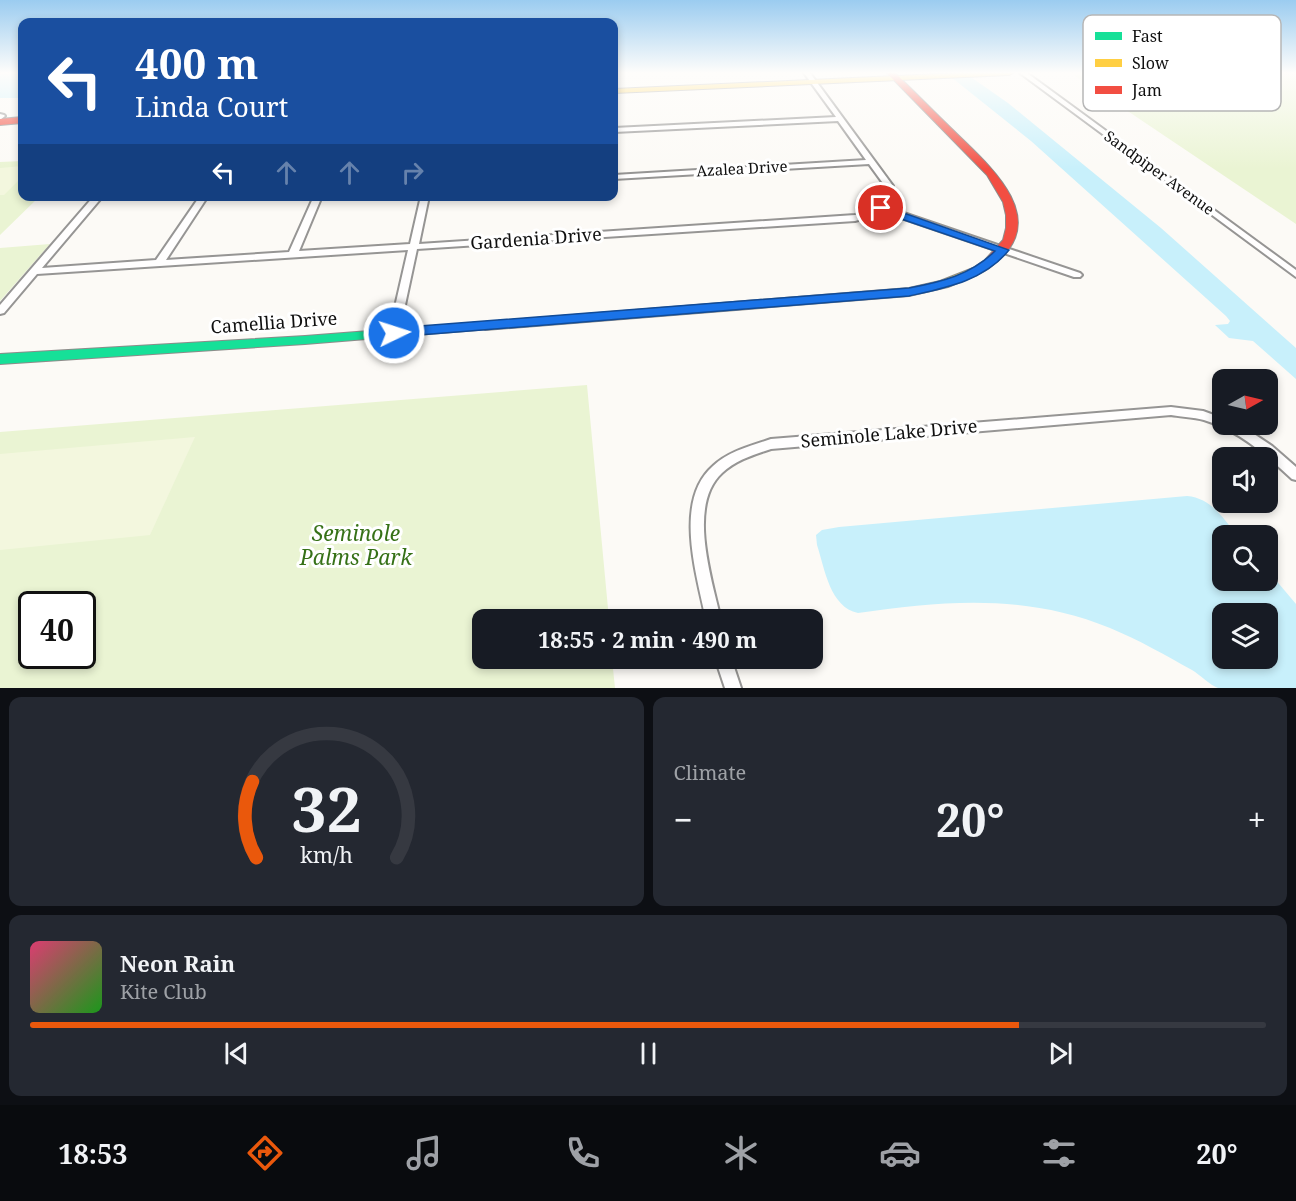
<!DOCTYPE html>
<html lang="en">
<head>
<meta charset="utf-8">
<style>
  body { margin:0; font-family:"Noto Serif",serif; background:#242831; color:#f1f3f6; height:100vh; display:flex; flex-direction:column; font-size:22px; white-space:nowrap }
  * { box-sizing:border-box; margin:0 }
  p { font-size:20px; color:#9ea1a6 }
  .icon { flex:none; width:33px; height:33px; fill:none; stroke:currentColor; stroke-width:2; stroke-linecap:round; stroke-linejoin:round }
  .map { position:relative; height:688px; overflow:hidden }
  .panel { display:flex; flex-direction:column; gap:9px; padding:9px; background:#0d0f14; flex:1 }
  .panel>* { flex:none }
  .banner { position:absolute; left:18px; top:18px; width:600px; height:183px; border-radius:12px; box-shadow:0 3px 9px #0003; background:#1a4fa0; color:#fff; overflow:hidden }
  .needle { width:39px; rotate:82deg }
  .fabs { position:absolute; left:1212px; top:369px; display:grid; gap:12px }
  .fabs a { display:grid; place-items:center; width:66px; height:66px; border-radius:12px; background:#171b24; box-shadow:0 3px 9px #0003; font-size:30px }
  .speed { position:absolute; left:18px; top:591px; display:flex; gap:12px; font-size:30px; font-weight:700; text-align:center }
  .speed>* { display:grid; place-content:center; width:78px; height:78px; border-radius:50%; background:#171b24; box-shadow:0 3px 9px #0003; line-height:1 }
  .speed .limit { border:3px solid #111; border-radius:9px; background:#fff; color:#111 }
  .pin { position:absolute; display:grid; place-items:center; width:51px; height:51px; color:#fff; margin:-26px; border:3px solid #fff; border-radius:50%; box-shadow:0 2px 6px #0007 }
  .me { position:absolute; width:66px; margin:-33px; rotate:86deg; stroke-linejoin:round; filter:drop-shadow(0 0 4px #0008) }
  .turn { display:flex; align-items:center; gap:21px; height:126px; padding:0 18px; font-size:27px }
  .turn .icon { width:78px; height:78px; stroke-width:2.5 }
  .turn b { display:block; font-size:42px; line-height:51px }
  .lanes { display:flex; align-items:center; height:57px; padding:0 18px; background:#0003; justify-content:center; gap:30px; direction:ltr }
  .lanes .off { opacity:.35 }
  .big { font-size:45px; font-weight:700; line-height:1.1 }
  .panel .widget { flex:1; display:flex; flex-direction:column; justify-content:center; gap:9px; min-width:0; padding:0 21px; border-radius:12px; background:#242831 }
  .panel .dial { align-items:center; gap:0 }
  .dial svg { height:156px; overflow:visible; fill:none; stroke:#363941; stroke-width:7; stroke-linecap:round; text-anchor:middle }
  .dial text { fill:#f1f3f6; stroke:none }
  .song { display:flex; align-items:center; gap:18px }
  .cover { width:72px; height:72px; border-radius:9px; background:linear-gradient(135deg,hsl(340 70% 55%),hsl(120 70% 35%)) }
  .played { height:6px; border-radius:3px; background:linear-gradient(90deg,#ea580c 80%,#363941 80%) }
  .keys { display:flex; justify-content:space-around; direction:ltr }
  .heat { display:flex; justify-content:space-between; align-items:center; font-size:33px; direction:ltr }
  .panel .tiles { flex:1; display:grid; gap:9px; grid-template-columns:1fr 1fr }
  .widget:last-child { grid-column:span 2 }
  .trip { position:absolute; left:472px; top:609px; width:351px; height:60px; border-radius:12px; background:#171b24; box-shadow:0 3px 9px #0003; font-weight:700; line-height:60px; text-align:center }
  .tab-bar { display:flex; height:96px; justify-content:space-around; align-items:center; background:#090b0e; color:#9ea1a6 }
  .tab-bar .icon { width:42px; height:42px }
  .tab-bar .on { color:#ea580c }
  .tab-bar b { font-size:27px; color:#f1f3f6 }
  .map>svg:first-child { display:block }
</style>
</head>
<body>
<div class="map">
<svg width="1296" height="688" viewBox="0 0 1296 688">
  <rect width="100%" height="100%" fill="#fcfaf6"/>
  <path fill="#eaf4d3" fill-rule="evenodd" d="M1125,73H1296V224L1074,75Z
    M22,161V196L39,197L0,235V162Z
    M50,244L0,301V248Z
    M587,385L609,619L483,620V658L612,659L615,688H0V432ZM32,604H82V656H32Z"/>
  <path fill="#f3f7de" d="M22,166V177L4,195H0V168Z
    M195,437L150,535L0,550V454Z"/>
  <path fill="#c8f0fb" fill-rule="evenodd" d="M4,73H22V98H0V74Z
    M946,73H965L1008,103L1161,228L1296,348V379L1253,341L1229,338L1215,325L1228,324L1230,321L1226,316L1031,141Z
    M1187,496C1211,498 1223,518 1237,535L1222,536V580H1268V571L1296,604V688C1281,688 1229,688 1218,688C1210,685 1200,675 1192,670C1165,655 1139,640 1110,628C1026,594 947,600 858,613C830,607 825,570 817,545L816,535L822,530L839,527ZM1222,614H1268V658H1222Z"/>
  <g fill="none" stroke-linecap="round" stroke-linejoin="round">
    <g stroke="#969594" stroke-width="4">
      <path id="street" d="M804,73H810L893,186V200L886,207L1080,273L1082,275L1080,277H1074L881,211L876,215L855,221L417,249L399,333L394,336L389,333L408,250L37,274L4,313L0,314V305L94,196H103L42,268L156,260L200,196H208L166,260L289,252L314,196H322L299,251L410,244L421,196H429L419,244L855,215L870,211L885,199V186L869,164L614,179V175L866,160L838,121L614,132V128L836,117Z
        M1020,73H1027L1296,270V277Z
        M0,114L4,115L5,116L0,120Z
        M1171,407L1203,411L1222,418V424H1239L1272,446L1296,467V480L1292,479C1265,454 1238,430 1204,420C1193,417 1182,417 1171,415L771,449C753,455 736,460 722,473C687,505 712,580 721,620H706C697,575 673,501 713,466C729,451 751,446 771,439Z
        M715,658H731L741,688H725Z"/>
    </g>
    <g stroke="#8d8c8a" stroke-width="2">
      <path id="fast" d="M485,322L490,323L492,326L490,329L305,344L0,364V354L305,336Z"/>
    </g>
    <g stroke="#8d8c8a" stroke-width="2">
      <path id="slow" d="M959,73H1013L1009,75L614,93V89Z
        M973,268L979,272L977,275L948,287L909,296L485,330L478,326L485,322L909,288L940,281Z"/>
    </g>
    <g stroke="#8d8c8a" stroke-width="2">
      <path id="jam" d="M887,73H895C915,92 934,112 954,131C985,162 1049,214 1000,259C992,266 980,277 969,275L967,272L985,260L1003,240L1006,228V215L1003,202L987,175Z
        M22,117V123L0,125V119Z"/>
    </g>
    <use href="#street" fill="#fffefe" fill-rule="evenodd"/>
    <use href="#fast" fill="#16e098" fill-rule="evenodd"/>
    <use href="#slow" fill="#ffcf43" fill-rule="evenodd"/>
    <use href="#jam" fill="#f24e42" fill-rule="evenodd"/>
  </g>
  <linearGradient id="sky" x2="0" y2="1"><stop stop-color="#9bccf0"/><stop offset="0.43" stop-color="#fefdfb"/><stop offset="1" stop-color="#fefdfb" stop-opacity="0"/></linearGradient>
  <rect width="1296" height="169" fill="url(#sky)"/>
  <path fill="#1a73e8" stroke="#114b97" stroke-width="1.5" d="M881,205L1009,250C984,281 945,288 909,296L394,337L388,333L394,328L909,288C941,282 971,275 995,251L878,211L876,208Z"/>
  <g text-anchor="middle" stroke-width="6" stroke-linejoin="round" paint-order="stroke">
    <g font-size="15" fill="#101010" stroke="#fff">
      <text transform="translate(742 169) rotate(-3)" y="5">Azalea Drive</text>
      <text transform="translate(1159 173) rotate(36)" y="5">Sandpiper Avenue</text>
    </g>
    <g font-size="18" fill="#101010" stroke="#fff">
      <text transform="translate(536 239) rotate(-4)" y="6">Gardenia Drive</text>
      <text transform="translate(274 323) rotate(-4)" y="6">Camellia Drive</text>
      <text transform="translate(889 434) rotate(-5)" y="6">Seminole Lake Drive</text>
    </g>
    <g font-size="21" font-style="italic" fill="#367117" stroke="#fff">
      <text x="356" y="541">Seminole<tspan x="356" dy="24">Palms Park</tspan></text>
    </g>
  </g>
  <rect x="1083" y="15" width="198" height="96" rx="9" fill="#fff" stroke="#b7b7b7" stroke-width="1.5"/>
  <rect x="1095" y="32" width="27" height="8" fill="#16e098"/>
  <rect x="1095" y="59" width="27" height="8" fill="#ffcf43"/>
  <rect x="1095" y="86" width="27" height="8" fill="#f24e42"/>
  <g font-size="16" fill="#101010">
    <text x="1132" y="42">Fast</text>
    <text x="1132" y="69">Slow</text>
    <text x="1132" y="96">Jam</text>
  </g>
</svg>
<div class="fabs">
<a><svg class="needle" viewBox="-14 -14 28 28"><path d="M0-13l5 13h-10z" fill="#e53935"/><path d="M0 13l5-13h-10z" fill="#9ea1a6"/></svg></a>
<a><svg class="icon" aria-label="sound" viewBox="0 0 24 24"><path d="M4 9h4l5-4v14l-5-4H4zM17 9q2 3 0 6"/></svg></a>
<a><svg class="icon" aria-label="search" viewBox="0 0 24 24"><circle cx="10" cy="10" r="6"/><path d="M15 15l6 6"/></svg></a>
<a><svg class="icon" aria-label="layers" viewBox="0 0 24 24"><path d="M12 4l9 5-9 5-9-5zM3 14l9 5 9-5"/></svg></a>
</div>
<div class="speed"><div class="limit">40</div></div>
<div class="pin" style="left:881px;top:208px;background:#d93025"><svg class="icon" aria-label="arrive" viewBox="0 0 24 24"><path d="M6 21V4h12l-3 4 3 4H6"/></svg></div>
<svg class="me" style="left:394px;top:333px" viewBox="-20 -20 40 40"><circle r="17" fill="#1a73e8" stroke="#fff" stroke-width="3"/><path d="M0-11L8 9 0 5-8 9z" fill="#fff"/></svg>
<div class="trip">18:55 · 2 min · 490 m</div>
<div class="banner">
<div class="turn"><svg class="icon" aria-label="left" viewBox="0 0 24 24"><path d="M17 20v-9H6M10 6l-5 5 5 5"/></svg><div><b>400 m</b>Linda Court</div></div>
<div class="lanes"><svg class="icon" aria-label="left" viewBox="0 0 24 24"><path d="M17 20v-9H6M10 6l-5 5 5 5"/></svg><svg class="icon off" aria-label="ahead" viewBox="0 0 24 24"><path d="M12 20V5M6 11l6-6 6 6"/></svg><svg class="icon off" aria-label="ahead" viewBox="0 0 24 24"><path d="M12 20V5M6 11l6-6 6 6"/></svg><svg class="icon off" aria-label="right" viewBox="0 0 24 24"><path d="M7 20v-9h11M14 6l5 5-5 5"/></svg></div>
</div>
</div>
<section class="panel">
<div class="tiles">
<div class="widget dial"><svg viewBox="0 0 100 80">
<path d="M14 69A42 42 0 1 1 86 69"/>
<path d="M14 69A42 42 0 0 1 12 30" stroke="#ea580c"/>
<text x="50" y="56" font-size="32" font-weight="700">32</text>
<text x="50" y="72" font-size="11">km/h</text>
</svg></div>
<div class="widget"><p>Climate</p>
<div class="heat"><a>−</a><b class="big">20°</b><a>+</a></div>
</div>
<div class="widget">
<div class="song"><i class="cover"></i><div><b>Neon Rain</b><p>Kite Club</p></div></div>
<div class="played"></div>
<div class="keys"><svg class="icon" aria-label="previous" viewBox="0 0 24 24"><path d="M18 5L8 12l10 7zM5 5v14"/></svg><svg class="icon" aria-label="pause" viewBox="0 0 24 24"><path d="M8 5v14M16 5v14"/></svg><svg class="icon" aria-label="next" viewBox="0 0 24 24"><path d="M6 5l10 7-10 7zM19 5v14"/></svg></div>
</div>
</div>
</section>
<nav class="tab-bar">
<b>18:53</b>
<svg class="icon on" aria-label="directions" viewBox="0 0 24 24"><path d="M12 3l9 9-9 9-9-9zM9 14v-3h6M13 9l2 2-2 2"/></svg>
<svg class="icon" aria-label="music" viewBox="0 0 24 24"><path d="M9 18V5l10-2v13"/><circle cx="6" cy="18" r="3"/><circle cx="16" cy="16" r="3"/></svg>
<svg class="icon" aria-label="phone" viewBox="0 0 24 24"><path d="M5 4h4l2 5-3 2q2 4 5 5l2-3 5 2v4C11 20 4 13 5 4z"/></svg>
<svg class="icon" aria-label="climate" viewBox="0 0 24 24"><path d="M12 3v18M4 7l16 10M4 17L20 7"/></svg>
<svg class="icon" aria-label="car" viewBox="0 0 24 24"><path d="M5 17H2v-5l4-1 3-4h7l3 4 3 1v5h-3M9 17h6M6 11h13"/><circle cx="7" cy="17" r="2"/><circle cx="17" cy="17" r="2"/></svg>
<svg class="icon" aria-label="filters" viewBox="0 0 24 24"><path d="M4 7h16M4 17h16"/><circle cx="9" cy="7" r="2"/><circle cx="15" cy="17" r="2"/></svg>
<b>20°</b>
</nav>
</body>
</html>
